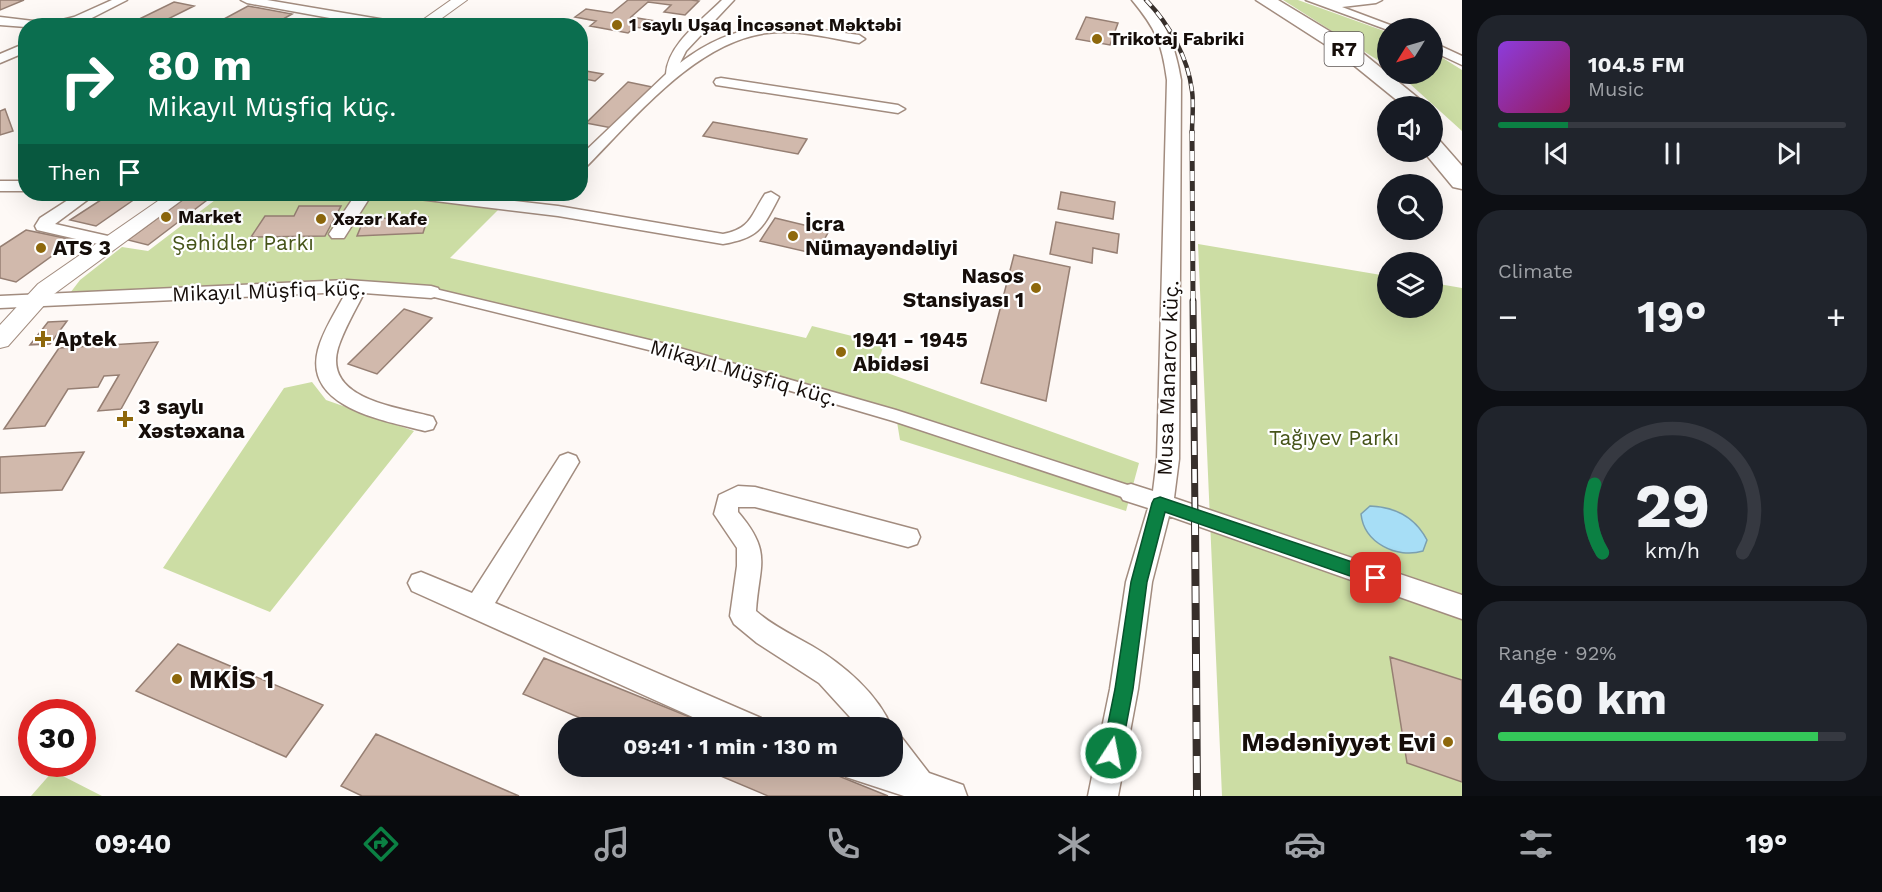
<!DOCTYPE html>
<html lang="en">
<head>
<meta charset="utf-8">
<style>
  body { margin:0; font-family:"Work Sans",sans-serif; background:#20242c; color:#f1f3f6; height:100vh; display:flex; flex-direction:column; font-size:22px; white-space:nowrap }
  * { box-sizing:border-box; margin:0 }
  p { font-size:20px; color:#9ea1a6 }
  .icon { flex:none; width:33px; height:33px; fill:none; stroke:currentColor; stroke-width:2; stroke-linecap:round; stroke-linejoin:round }
  .map { position:relative; flex:1; overflow:hidden }
  .sheet { display:flex; flex-direction:column; gap:15px; padding:15px; background:#0d0f14; width:420px }
  .sheet>* { flex:none }
  .guide { position:absolute; left:18px; top:18px; width:570px; height:183px; border-radius:24px; box-shadow:0 6px 24px #0002; background:#0b6e4f; color:#fff; overflow:hidden }
  .needle { width:39px; rotate:233deg }
  .controls { position:absolute; left:1377px; top:18px; display:grid; gap:12px }
  .controls a { display:grid; place-items:center; width:66px; height:66px; border-radius:50%; background:#171b24; box-shadow:0 6px 24px #0002; font-size:30px }
  .speed { position:absolute; left:18px; top:699px; display:flex; gap:12px; font-size:30px; font-weight:700; text-align:center }
  .speed>* { display:grid; place-content:center; width:78px; height:78px; border-radius:50%; background:#171b24; box-shadow:0 6px 24px #0002; line-height:1 }
  .speed .limit { border:9px solid #d22; background:#fff; color:#111 }
  .pin { position:absolute; display:grid; place-items:center; width:51px; height:51px; color:#fff; margin:-26px; border-radius:12px; box-shadow:0 3px 9px #0006 }
  .me { position:absolute; width:66px; margin:-33px; rotate:11deg; stroke-linejoin:round; filter:drop-shadow(0 0 4px #0008) }
  .turn { display:flex; align-items:center; gap:21px; height:126px; padding:0 30px; font-size:27px }
  .turn .icon { width:78px; height:78px; stroke-width:2.5 }
  .turn b { display:block; font-size:42px; line-height:51px }
  .then { display:flex; align-items:center; height:57px; padding:0 30px; background:#0003; gap:12px; font-size:22px }
  .big { font-size:45px; font-weight:700; line-height:1.1 }
  .sheet .card { flex:1; display:flex; flex-direction:column; justify-content:center; gap:9px; min-width:0; padding:0 21px; border-radius:24px; background:#20242c }
  .sheet .dial { align-items:center; gap:0 }
  .dial svg { height:156px; overflow:visible; fill:none; stroke:#363941; stroke-width:7; stroke-linecap:round; text-anchor:middle }
  .dial text { fill:#f1f3f6; stroke:none }
  .song { display:flex; align-items:center; gap:18px }
  .cover { width:72px; height:72px; border-radius:9px; background:linear-gradient(135deg,hsl(270 70% 55%),hsl(330 70% 35%)) }
  .played { height:6px; border-radius:3px; background:linear-gradient(90deg,#0b8043 20%,#363941 20%) }
  .keys { display:flex; justify-content:space-around; direction:ltr }
  .heat { display:flex; justify-content:space-between; align-items:center; font-size:33px; direction:ltr }
  .charge { height:9px; border-radius:4px; background:linear-gradient(90deg,#34c759 92%,#363941 0) }
  .trip { position:absolute; left:558px; top:717px; width:345px; height:60px; border-radius:24px; background:#171b24; box-shadow:0 6px 24px #0002; font-weight:700; line-height:60px; text-align:center }
  .dock { display:flex; height:96px; justify-content:space-around; align-items:center; background:#090b0e; color:#9ea1a6 }
  .dock .icon { width:42px; height:42px }
  .dock .on { color:#0b8043 }
  .dock b { font-size:27px; color:#f1f3f6 }
  main { display:flex; flex:1; min-height:0 }
  .map>svg:first-child { display:block }
</style>
</head>
<body>
<main>
<div class="map">
<svg width="1462" height="796" viewBox="0 0 1462 796">
  <rect width="100%" height="100%" fill="#fef9f6"/>
  <path fill="#ccdda4" d="M1283,0H1298L1387,32V66Z
    M1433,52L1462,70V131L1399,74H1432Z
    M223,194H379L499,209L450,258L806,338L812,326L884,344L876,369L1139,463L1126,511L900,440L896,416L662,348L483,306L392,288L67,297L80,280L122,247L148,251Z
    M1198,244L1387,276L1388,308H1432L1433,283L1462,288V796H1222Z
    M312,382L326,400L414,431L270,612L163,568L284,388Z
    M53,771L102,796H31Z"/>
  <path fill="#a7def6" stroke="#7ca0af" stroke-width="1.5" d="M1370,506C1396,507 1415,517 1427,540L1423,551C1397,559 1364,543 1361,514Z"/>
  <path fill="#d1b9ac" stroke="#967f73" stroke-width="1.5" d="M0,0H24L0,10Z
    M628,0H691L699,1L685,15L664,12L671,5L648,2L631,17L668,23L660,31L635,27L628,33L590,26L596,21L575,17L586,9L612,13Z
    M174,2L194,6L154,26H125Z
    M248,6L292,14L271,26H211Z
    M1086,17L1118,23L1110,45L1076,39Z
    M586,71L603,74L595,81L580,78Z
    M628,82L652,87L612,128L586,123Z
    M5,109L13,131L0,135V111Z
    M713,122L807,139L798,154L703,136Z
    M1061,192L1115,202L1113,219L1058,209Z
    M110,194H142L96,226L70,220Z
    M191,194H215L148,245L128,240Z
    M299,206H341L325,236L251,237L265,216H294Z
    M428,217L423,233L357,236L364,219Z
    M775,218L829,231L816,254L760,241Z
    M1056,222L1119,234L1117,253L1093,248L1092,263L1050,254Z
    M26,230L74,240L16,282L0,278V247Z
    M1014,255L1070,267L1046,401L981,383Z
    M404,309L432,318L377,374L348,364Z
    M67,321L50,344L30,345L48,322Z
    M158,342L121,409L98,411L119,375L104,376L98,387L68,389L45,426L4,429L59,348Z
    M84,452L62,490L0,493V457Z
    M178,644L323,705L286,757L136,691Z
    M1390,657L1462,680V782L1407,763Z
    M544,658L717,728H604L523,694Z
    M376,734L519,796H362L341,786Z
    M697,766H814L888,796H768Z"/>
  <g fill="none" stroke-linecap="round" stroke-linejoin="round">
    <g stroke="#a28c7f" stroke-width="3">
      <path id="pedestrian" d="M431,288L662,343L896,410L1137,488L1139,493L1137,498L1131,500L893,421L661,353L426,295L424,292L426,289Z"/>
    </g>
    <g stroke="#a28c7f" stroke-width="3">
      <path id="minor" d="M112,0H127L82,23L70,26H26V27L0,25V17L50,23L74,17Z
        M241,0H267L397,22L403,26H374L247,3Z
        M722,0H734L686,51L680,63C742,15 787,25 859,35L865,39L859,43C829,38 798,29 767,33C695,42 634,119 585,168L580,169V156L666,74C668,44 701,21 722,0Z
        M1132,0H1145C1167,22 1176,50 1181,80L1179,459L1174,498L1462,595V619L1169,516L1152,582L1138,689L1118,796H1088L1110,689L1126,582L1148,508L1123,500L1119,493L1123,486L1131,484L1153,491L1157,459L1167,80C1162,43 1156,29 1132,0Z
        M1306,0C1331,0 1356,0 1382,0L1376,3L1342,7L1398,28H1388V30Z
        M1432,42L1462,56V65L1432,51Z
        M26,43V52L0,63V54Z
        M721,78L898,105L905,109L898,113L716,85L714,82L716,79Z
        M0,181H26V191H0Z
        M771,192L779,197C763,228 759,238 723,244L558,216L419,199L411,194H455L558,206L723,234C751,229 751,215 765,194Z
        M67,194L94,195L55,224L117,238L120,242L117,246L111,247L37,230L35,226L40,218L71,198Z
        M356,194H372L344,238H332L329,234Z
        M347,280L431,286L438,288L440,292L438,296L431,298L364,293C355,311 344,329 338,348C323,400 398,407 433,417L436,423L433,429L425,431C386,421 303,408 318,350C323,330 337,310 346,292L0,308V296Z
        M568,453L576,456L579,462L495,603L761,718L765,728H717L412,591L408,583L412,575L421,572L472,593L560,456Z
        M738,486L755,487L917,530L920,537L917,544L908,547L755,507H738V512C773,553 759,564 756,611C773,626 793,635 812,646C843,664 878,694 892,728H860L819,683L757,643L734,624L730,616L737,566V548L714,514L719,495Z
        M892,733L902,738L929,773L963,785L967,796H904L846,777L842,766H892Z"/>
    </g>
    <g stroke="#a28c7f" stroke-width="2">
      <path id="tertiary" d="M451,0H467L431,26H414Z
        M168,194H190L54,294L8,346L0,348V325L38,284Z"/>
    </g>
    <g stroke="#a28c7f" stroke-width="3">
      <path id="primary" d="M1256,0H1278L1354,46L1428,106H1404L1340,54Z
        M1432,139L1440,141L1462,166V189L1453,187L1424,152H1432Z"/>
    </g>
    <use href="#pedestrian" fill="#fff" fill-rule="evenodd"/>
    <use href="#minor" fill="#fff" fill-rule="evenodd"/>
    <use href="#tertiary" fill="#fff" fill-rule="evenodd"/>
    <use href="#primary" fill="#fff" fill-rule="evenodd"/>
    <g stroke="#372f2b" stroke-width="4.5">
      <path id="rail-far3" d="M1146,0C1169,24 1188,57 1192,91C1194,104 1192,119 1192,133"/>
    </g>
    <g stroke="#372f2b" stroke-width="5">
      <path id="rail-far2" d="M1192,131L1193,302"/>
    </g>
    <g stroke="#372f2b" stroke-width="7">
      <path id="rail-far1" d="M1193,301L1195,519"/>
    </g>
    <g stroke="#372f2b" stroke-width="8">
      <path id="rail" d="M1195,518L1197,796"/>
    </g>
    <use href="#rail-far3" stroke="#fff" stroke-width="3" stroke-dasharray="8" stroke-linecap="butt"/>
    <use href="#rail-far2" stroke="#fff" stroke-width="4" stroke-dasharray="10" stroke-linecap="butt"/>
    <use href="#rail-far1" stroke="#fff" stroke-width="4.5" stroke-dasharray="14" stroke-linecap="butt"/>
    <use href="#rail" stroke="#fff" stroke-width="6" stroke-dasharray="17" stroke-linecap="butt"/>
  </g>
  <path fill="#0b8043" stroke="#07532c" stroke-width="1.5" d="M1160,497L1376,570L1381,572L1384,578L1381,583L1376,585L1165,512L1147,582L1133,689L1121,753L1118,760L1111,763L1105,760L1102,753L1115,689L1131,582L1152,503L1154,499Z"/>
  <g fill="#8e680c" stroke="#fff" stroke-width="2">
    <circle cx="617" cy="25" r="6"/>
    <circle cx="1097" cy="39" r="6"/>
    <circle cx="166" cy="217" r="6"/>
    <circle cx="321" cy="219" r="6"/>
    <circle cx="793" cy="236" r="6"/>
    <circle cx="41" cy="248" r="6"/>
    <circle cx="1036" cy="288" r="6"/>
    <path d="M40 330h6v6h6v6h-6v6h-6v-6h-6v-6h6z"/>
    <circle cx="841" cy="352" r="6"/>
    <path d="M122 410h6v6h6v6h-6v6h-6v-6h-6v-6h6z"/>
    <circle cx="177" cy="679" r="6"/>
    <circle cx="1448" cy="742" r="6"/>
  </g>
  <g text-anchor="middle" stroke-width="4.5" stroke-linejoin="round" paint-order="stroke">
    <g font-size="18" font-weight="bold" fill="#160e0a" stroke="#fff" text-anchor="start">
      <text x="629" y="31">1 saylı Uşaq İncəsənət Məktəbi</text>
      <text x="1109" y="45">Trikotaj Fabriki</text>
      <text x="178" y="223">Market</text>
      <text x="333" y="225">Xəzər Kafe</text>
    </g>
    <rect fill="#fff" stroke="#5c5654" stroke-width="1.5" x="1324.5" y="32" width="39" height="34" rx="4.5"/>
    <g font-size="20" font-weight="bold" fill="#160e0a">
      <text x="1344" y="56">R7</text>
    </g>
    <g font-size="21" font-weight="bold" fill="#160e0a" stroke="#fff" text-anchor="start">
      <text x="805" y="231">İcra<tspan x="805" dy="24">Nümayəndəliyi</tspan></text>
      <text x="53" y="255">ATS 3</text>
      <text x="1024" y="283" text-anchor="end">Nasos<tspan x="1024" dy="24">Stansiyası 1</tspan></text>
      <text x="55" y="346">Aptek</text>
      <text x="853" y="347">1941 - 1945<tspan x="853" dy="24">Abidəsi</tspan></text>
      <text x="138" y="414">3 saylı<tspan x="138" dy="24">Xəstəxana</tspan></text>
    </g>
    <g font-size="21" fill="#465419" stroke="#fff">
      <text x="243" y="250">Şəhidlər Parkı</text>
      <text x="1334" y="445">Tağıyev Parkı</text>
    </g>
    <g font-size="21" fill="#160e0a" stroke="#fff">
      <text transform="translate(269 291) rotate(-2)" y="7">Mikayıl Müşfiq küç.</text>
      <text transform="translate(744 373) rotate(16)" y="7">Mikayıl Müşfiq küç.</text>
      <text transform="translate(1168 378) rotate(-88)" y="7">Musa Manarov küç.</text>
    </g>
    <g font-size="26" font-weight="bold" fill="#160e0a" stroke="#fff" text-anchor="start">
      <text x="189" y="688">MKİS 1</text>
      <text x="1436" y="751" text-anchor="end">Mədəniyyət Evi</text>
    </g>
  </g>
</svg>
<div class="controls">
<a><svg class="needle" viewBox="-14 -14 28 28"><path d="M0-13l5 13h-10z" fill="#e53935"/><path d="M0 13l5-13h-10z" fill="#9ea1a6"/></svg></a>
<a><svg class="icon" aria-label="sound" viewBox="0 0 24 24"><path d="M4 9h4l5-4v14l-5-4H4zM17 9q2 3 0 6"/></svg></a>
<a><svg class="icon" aria-label="search" viewBox="0 0 24 24"><circle cx="10" cy="10" r="6"/><path d="M15 15l6 6"/></svg></a>
<a><svg class="icon" aria-label="layers" viewBox="0 0 24 24"><path d="M12 4l9 5-9 5-9-5zM3 14l9 5 9-5"/></svg></a>
</div>
<div class="speed"><div class="limit">30</div></div>
<div class="pin" style="left:1376px;top:578px;background:#d93025"><svg class="icon" aria-label="arrive" viewBox="0 0 24 24"><path d="M6 21V4h12l-3 4 3 4H6"/></svg></div>
<svg class="me" style="left:1111px;top:753px" viewBox="-20 -20 40 40"><circle r="17" fill="#0b8043" stroke="#fff" stroke-width="3"/><path d="M0-11L8 9 0 5-8 9z" fill="#fff"/></svg>
<div class="trip">09:41 · 1 min · 130 m</div>
<div class="guide">
<div class="turn"><svg class="icon" aria-label="right" viewBox="0 0 24 24"><path d="M7 20v-9h11M14 6l5 5-5 5"/></svg><div><b>80 m</b>Mikayıl Müşfiq küç.</div></div>
<div class="then">Then<svg class="icon" aria-label="arrive" viewBox="0 0 24 24"><path d="M6 21V4h12l-3 4 3 4H6"/></svg></div>
</div>
</div>
<section class="sheet">
<div class="card">
<div class="song"><i class="cover"></i><div><b>104.5 FM</b><p>Music</p></div></div>
<div class="played"></div>
<div class="keys"><svg class="icon" aria-label="previous" viewBox="0 0 24 24"><path d="M18 5L8 12l10 7zM5 5v14"/></svg><svg class="icon" aria-label="pause" viewBox="0 0 24 24"><path d="M8 5v14M16 5v14"/></svg><svg class="icon" aria-label="next" viewBox="0 0 24 24"><path d="M6 5l10 7-10 7zM19 5v14"/></svg></div>
</div>
<div class="card"><p>Climate</p>
<div class="heat"><a>−</a><b class="big">19°</b><a>+</a></div>
</div>
<div class="card dial"><svg viewBox="0 0 100 80">
<path d="M14 69A42 42 0 1 1 86 69"/>
<path d="M14 69A42 42 0 0 1 10 34" stroke="#0b8043"/>
<text x="50" y="56" font-size="32" font-weight="700">29</text>
<text x="50" y="72" font-size="11">km/h</text>
</svg></div>
<div class="card"><p>Range · 92%</p><b class="big">460 km</b><div class="charge"></div></div>
</section>
</main>
<nav class="dock">
<b>09:40</b>
<svg class="icon on" aria-label="directions" viewBox="0 0 24 24"><path d="M12 3l9 9-9 9-9-9zM9 14v-3h6M13 9l2 2-2 2"/></svg>
<svg class="icon" aria-label="music" viewBox="0 0 24 24"><path d="M9 18V5l10-2v13"/><circle cx="6" cy="18" r="3"/><circle cx="16" cy="16" r="3"/></svg>
<svg class="icon" aria-label="phone" viewBox="0 0 24 24"><path d="M5 4h4l2 5-3 2q2 4 5 5l2-3 5 2v4C11 20 4 13 5 4z"/></svg>
<svg class="icon" aria-label="climate" viewBox="0 0 24 24"><path d="M12 3v18M4 7l16 10M4 17L20 7"/></svg>
<svg class="icon" aria-label="car" viewBox="0 0 24 24"><path d="M5 17H2v-5l4-1 3-4h7l3 4 3 1v5h-3M9 17h6M6 11h13"/><circle cx="7" cy="17" r="2"/><circle cx="17" cy="17" r="2"/></svg>
<svg class="icon" aria-label="filters" viewBox="0 0 24 24"><path d="M4 7h16M4 17h16"/><circle cx="9" cy="7" r="2"/><circle cx="15" cy="17" r="2"/></svg>
<b>19°</b>
</nav>
</body>
</html>
